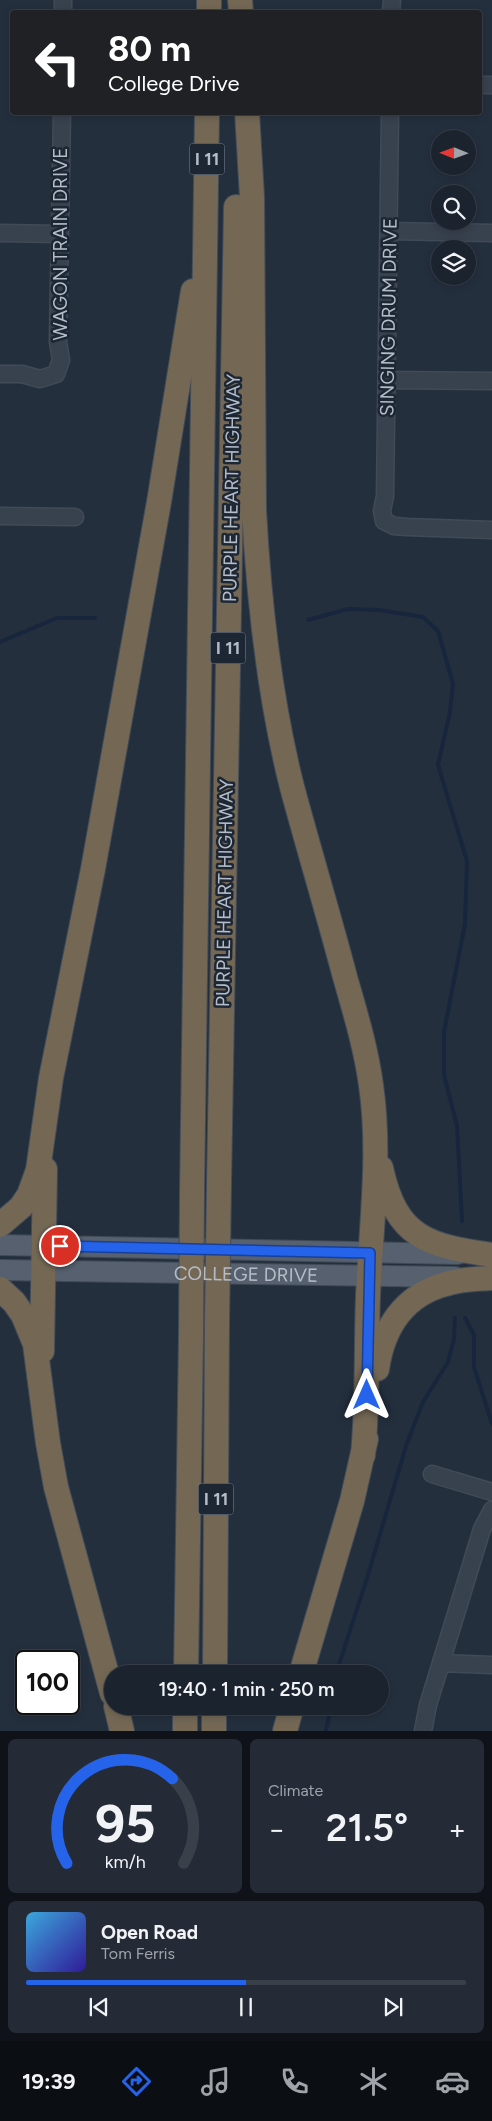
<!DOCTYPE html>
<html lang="en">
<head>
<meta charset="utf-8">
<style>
  body { margin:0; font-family:Figtree,sans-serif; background:#242b36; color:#f1f3f6; height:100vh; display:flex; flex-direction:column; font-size:19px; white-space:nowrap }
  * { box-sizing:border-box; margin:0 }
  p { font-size:16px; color:#a0a4aa }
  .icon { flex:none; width:28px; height:28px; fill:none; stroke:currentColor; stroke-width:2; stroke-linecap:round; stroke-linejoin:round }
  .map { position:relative; height:1731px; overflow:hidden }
  .drawer { display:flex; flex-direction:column; gap:8px; padding:8px; background:#0f1319; flex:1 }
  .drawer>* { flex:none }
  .top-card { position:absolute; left:10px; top:10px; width:472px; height:105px; border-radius:5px; box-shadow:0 2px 8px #0003,0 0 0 1px #39404a; background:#202124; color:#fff; overflow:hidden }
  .needle { width:32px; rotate:271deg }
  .fabs { position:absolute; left:431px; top:130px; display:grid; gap:10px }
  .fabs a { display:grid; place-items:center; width:45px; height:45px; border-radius:50%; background:#1b232e; box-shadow:0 2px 8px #0003,0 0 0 1px #39404a; font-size:25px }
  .speed { position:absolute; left:15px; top:1650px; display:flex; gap:10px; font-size:25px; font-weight:700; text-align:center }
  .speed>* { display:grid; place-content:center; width:65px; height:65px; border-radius:50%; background:#1b232e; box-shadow:0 2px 8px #0003,0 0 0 1px #39404a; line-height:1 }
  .speed .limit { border:2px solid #111; border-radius:8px; background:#fff; color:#111 }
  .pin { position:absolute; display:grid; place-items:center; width:42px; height:42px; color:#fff; margin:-21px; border:2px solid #fff; border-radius:50%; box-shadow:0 1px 5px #0007 }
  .me { position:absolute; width:55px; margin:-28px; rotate:0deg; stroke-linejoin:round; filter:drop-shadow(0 0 4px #0008) }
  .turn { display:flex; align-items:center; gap:18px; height:105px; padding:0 15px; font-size:22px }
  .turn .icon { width:65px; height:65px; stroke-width:2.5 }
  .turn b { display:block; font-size:35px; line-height:42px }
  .big { font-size:38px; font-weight:600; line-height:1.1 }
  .drawer .widget { flex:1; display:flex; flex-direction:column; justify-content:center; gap:8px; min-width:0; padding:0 18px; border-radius:8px; background:#242b36 }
  .drawer .dial { align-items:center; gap:0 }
  .dial svg { height:130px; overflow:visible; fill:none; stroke:#39404a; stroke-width:7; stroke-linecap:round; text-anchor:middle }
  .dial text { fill:#f1f3f6; stroke:none }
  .song { display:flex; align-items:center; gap:15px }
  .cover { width:60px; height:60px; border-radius:8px; background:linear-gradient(135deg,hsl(200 70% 55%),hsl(250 70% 35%)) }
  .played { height:5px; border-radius:2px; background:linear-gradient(90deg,#2563eb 50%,#39404a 50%) }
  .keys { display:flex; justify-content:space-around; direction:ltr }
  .heat { display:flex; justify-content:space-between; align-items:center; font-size:28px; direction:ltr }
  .drawer .tiles { flex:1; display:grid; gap:8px; grid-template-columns:1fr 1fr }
  .widget:last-child { grid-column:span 2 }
  .trip { position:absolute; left:104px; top:1665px; width:285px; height:50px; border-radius:25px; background:#1b232e; box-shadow:0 2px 8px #0003,0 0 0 1px #39404a; font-weight:600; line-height:50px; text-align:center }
  .tab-bar { display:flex; height:80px; justify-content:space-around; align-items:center; background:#0b0e12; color:#a0a4aa }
  .tab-bar .icon { width:35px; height:35px }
  .tab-bar .selected { color:#2563eb }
  .tab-bar b { font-size:22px; color:#f1f3f6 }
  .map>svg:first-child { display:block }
</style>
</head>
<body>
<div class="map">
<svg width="492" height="1731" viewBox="0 0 492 1731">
  <rect width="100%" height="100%" fill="#242f3e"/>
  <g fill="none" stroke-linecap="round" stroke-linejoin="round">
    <path stroke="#17263c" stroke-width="4" d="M308,620L348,609L379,610L423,617L438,631L453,684L450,712L438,765L467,861L465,924L444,1032V1075L457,1126L462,1221
      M0,642L57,618H95
      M465,1318L474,1335V1367L492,1424
      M336,1674L368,1575L406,1446L423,1402L448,1362L454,1339L455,1318
      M326,1731L331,1706"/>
    <g stroke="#414a57" stroke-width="19">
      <path id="minor" d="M63,12V0
        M391,12L392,0
        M480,85H492
        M390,112L385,496L382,511L384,521L394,526L407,527L492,530
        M389,231L492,233
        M0,233L60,234
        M0,374H22L40,379L56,374L61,360L58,342L62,112
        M387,380L492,381
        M0,516L75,517
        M432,1474L492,1492
        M441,1663L492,1665
        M423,1731L428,1705L482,1529L492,1510"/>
    </g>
    <g stroke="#414a57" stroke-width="22">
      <g id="major">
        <path d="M0,1245L458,1254"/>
        <path id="s1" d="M0,1270L455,1277"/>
      </g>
    </g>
    <g stroke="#434c59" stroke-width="26">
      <path id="highway" d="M240,0L241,12
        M209,12V0
        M247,112L252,197L254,510C259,603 269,696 292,787C309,850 328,913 345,977C355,1012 366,1048 371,1085C381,1154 371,1226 368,1296C366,1349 368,1402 363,1455
        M381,1168C396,1238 428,1246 492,1255
        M219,1183L236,207
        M192,1193L207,112
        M0,1225L21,1207L29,1195L38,1170L51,1078L93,869L159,502L193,291
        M0,1289L14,1302L23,1315L35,1344L48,1443L56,1487L112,1693
        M42,1351L45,1169
        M377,1369C383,1328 404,1295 446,1284C460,1279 477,1279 492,1278
        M186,1674L191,1335
        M215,1674L217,1325
        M301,1674L352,1501L366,1439
        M116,1706L122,1731
        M185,1731V1706
        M214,1731V1706
        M285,1731L292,1706"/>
    </g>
    <use href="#minor" stroke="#38414e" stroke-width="16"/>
    <use href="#major" stroke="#56606e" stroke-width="20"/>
    <use href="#highway" stroke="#746855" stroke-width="24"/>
    <g stroke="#434c59" stroke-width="26" stroke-linecap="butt">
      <path id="highway-bridge" d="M217,1325L219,1183
        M191,1335L192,1193"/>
    </g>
    <use href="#highway-bridge" stroke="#746855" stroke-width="24"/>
  </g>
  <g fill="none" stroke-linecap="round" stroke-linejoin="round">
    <g stroke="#184099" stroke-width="12">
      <path id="route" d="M60,1246L370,1253L367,1395"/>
    </g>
    <use href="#route" stroke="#2563eb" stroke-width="9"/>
  </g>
  <g text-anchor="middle" stroke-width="5" stroke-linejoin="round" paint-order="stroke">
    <g fill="#1d2633" stroke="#878f9c" stroke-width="1">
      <rect x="189.5" y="143.5" width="35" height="31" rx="4"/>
      <rect x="210.5" y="632.5" width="35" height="31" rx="4"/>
      <rect x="198.5" y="1483.5" width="35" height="31" rx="4"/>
    </g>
    <g font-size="18" font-weight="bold" fill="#b4bcc9">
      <text x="207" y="165">I 11</text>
      <text x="228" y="654">I 11</text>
      <text x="216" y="1505">I 11</text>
    </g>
    <g font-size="19" fill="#b4bcc9" stroke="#1d2633">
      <text transform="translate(60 244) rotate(-90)" y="7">WAGON TRAIN DRIVE</text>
      <text transform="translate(388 317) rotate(-89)" y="7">SINGING DRUM DRIVE</text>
      <text transform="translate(231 488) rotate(-89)" y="7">PURPLE HEART HIGHWAY</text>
      <text transform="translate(224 893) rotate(-89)" y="7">PURPLE HEART HIGHWAY</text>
      <text dy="7" stroke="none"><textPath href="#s1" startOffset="246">COLLEGE DRIVE</textPath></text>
    </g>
  </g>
</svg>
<div class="fabs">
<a><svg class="needle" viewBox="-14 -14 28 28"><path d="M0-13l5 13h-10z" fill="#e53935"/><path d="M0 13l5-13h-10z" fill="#a0a4aa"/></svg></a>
<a><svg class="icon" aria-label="search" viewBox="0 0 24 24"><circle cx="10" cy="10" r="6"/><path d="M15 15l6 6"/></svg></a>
<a><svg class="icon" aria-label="layers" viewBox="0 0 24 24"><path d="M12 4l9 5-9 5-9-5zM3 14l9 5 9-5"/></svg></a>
</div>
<div class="speed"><div class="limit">100</div></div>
<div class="pin" style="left:60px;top:1246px;background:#d93025"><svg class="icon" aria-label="arrive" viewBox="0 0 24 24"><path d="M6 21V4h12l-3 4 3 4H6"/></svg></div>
<svg class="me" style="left:367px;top:1395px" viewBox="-20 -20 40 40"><path d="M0-17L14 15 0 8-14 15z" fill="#2563eb" stroke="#fff" stroke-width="4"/></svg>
<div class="trip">19:40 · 1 min · 250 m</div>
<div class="top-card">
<div class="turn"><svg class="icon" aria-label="left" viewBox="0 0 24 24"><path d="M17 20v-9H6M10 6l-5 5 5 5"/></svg><div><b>80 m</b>College Drive</div></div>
</div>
</div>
<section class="drawer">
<div class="tiles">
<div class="widget dial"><svg viewBox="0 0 100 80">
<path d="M14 69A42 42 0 1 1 86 69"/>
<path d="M14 69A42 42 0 0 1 79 17" stroke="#2563eb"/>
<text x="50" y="56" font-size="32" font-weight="700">95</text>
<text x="50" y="72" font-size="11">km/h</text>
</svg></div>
<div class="widget"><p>Climate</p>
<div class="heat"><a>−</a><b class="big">21.5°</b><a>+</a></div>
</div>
<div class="widget">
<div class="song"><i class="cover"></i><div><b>Open Road</b><p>Tom Ferris</p></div></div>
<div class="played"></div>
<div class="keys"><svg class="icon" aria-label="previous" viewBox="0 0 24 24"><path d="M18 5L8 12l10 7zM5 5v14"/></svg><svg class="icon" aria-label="pause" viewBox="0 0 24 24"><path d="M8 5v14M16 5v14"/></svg><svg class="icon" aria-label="next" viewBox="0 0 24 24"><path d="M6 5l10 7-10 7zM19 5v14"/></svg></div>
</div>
</div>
</section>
<nav class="tab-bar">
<b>19:39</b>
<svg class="icon selected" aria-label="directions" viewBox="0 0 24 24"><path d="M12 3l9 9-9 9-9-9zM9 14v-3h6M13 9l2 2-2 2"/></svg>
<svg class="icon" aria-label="music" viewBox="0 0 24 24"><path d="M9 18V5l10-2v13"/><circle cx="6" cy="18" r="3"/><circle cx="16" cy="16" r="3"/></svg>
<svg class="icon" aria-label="phone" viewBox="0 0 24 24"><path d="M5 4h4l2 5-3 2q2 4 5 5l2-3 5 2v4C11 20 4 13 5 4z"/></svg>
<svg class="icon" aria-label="climate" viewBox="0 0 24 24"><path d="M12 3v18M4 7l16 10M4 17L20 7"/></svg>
<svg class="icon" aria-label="car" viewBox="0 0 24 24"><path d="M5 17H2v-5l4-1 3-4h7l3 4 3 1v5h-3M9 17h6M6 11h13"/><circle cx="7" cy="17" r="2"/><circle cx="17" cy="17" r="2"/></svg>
</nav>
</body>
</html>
